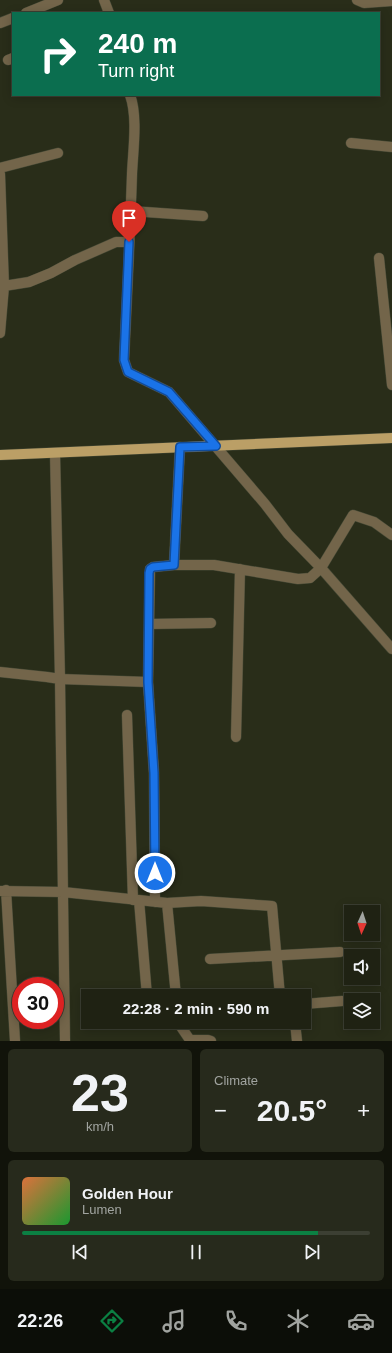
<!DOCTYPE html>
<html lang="en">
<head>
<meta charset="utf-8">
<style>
  body { margin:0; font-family:Helvetica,sans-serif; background:#272a1c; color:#f1f3f6; height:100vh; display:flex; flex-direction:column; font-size:15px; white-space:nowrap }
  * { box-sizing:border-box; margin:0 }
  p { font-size:13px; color:#a1a4a0 }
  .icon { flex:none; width:22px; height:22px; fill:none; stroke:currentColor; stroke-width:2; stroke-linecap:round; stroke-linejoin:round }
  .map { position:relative; height:1041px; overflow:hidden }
  .drawer { display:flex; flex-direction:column; gap:8px; padding:8px; background:#11130a; flex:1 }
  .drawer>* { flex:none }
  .banner { position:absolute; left:12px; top:12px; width:368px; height:84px; border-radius:0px; box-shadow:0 2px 10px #0003,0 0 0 1px #3c3f33; background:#0b6e4f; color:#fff; overflow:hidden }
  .needle { width:26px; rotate:183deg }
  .fabs { position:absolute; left:344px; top:905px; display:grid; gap:8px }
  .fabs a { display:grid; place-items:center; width:36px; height:36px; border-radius:0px; background:#1f2213; box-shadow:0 2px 10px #0003,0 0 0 1px #3c3f33; font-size:20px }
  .speed { position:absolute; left:12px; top:977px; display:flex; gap:8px; font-size:20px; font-weight:700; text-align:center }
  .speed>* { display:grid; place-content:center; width:52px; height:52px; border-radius:50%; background:#1f2213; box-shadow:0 2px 10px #0003,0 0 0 1px #3c3f33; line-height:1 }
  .speed .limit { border:6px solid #d22; background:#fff; color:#111 }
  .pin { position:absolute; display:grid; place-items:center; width:34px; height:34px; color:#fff; margin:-41px -17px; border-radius:50% 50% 50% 0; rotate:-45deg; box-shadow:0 0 4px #0007 }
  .pin .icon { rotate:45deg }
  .me { position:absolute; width:44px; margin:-22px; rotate:0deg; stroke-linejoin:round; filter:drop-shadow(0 0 3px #0008) }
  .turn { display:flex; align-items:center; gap:14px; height:84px; padding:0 20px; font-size:18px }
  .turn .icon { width:52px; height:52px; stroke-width:2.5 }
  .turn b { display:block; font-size:28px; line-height:34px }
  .big { font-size:30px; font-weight:700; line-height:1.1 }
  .drawer .widget { flex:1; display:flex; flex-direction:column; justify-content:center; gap:6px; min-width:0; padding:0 14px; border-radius:6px; background:#272a1c }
  .drawer .dial { align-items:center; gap:0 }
  .dial b { font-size:52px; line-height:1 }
  .song { display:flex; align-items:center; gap:12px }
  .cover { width:48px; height:48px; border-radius:6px; background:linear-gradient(135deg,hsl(20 70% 55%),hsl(130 70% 35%)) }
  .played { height:4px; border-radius:2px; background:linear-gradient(90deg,#0b8043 85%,#3c3f33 85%) }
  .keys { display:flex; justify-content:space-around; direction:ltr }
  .heat { display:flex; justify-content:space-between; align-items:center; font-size:22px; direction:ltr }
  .drawer .tiles { flex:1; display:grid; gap:8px; grid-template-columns:1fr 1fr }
  .widget:last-child { grid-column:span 2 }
  .trip { position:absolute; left:81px; top:989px; width:230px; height:40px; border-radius:0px; background:#1f2213; box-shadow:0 2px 10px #0003,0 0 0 1px #3c3f33; font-weight:700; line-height:40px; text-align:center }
  .tabs { display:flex; height:64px; justify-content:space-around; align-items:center; background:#0c0e08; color:#a1a4a0 }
  .tabs .icon { width:28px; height:28px }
  .tabs .current { color:#0b8043 }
  .tabs b { font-size:18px; color:#f1f3f6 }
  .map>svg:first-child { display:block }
</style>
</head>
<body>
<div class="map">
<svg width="392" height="1041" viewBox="0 0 392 1041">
  <rect width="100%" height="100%" fill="#292d19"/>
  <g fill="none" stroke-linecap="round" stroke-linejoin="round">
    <g stroke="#444835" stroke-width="11">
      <path id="minor" d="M104,0L109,13
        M357,0L364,3L392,1
        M26,13L58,0
        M0,23L13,18
        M8,60L13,58
        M130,95C138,117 133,150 132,174C130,236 127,298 124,360L128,372L169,392L265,504L288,534L321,568L392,649
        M351,143L392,147
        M0,168L58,153
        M0,174L4,286L0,333
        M131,211L203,216
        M379,258L392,385
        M0,283L4,286L29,282L51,273L75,260L116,242H129
        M55,453L60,679L65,1041
        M174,565L180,447
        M149,624L211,623
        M0,672L47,677L60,679L148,682
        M127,715L133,900
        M236,737L240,569
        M6,890L15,1041
        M0,891L63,892L167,903L201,901L272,906L280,996
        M139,900L147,996
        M155,902L154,773L148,682L150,569L153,567L174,565H214L298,579L310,578L321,568L353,515L374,522L392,535
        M167,903L176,996
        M210,959L340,952
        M304,1004L342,1001
        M179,1022V1024L190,1040H208L211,1041
        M295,1022L297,1041"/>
    </g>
    <g stroke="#444835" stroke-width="11">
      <path id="major" d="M0,455L392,438"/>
    </g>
    <use href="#minor" stroke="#73654a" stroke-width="10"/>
    <use href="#major" stroke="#bb9f66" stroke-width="10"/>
  </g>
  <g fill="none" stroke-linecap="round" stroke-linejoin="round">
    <g stroke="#114b97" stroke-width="10">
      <path id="route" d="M129,242L124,360L128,372L169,392L216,446L180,447L174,565L153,567L150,569L149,573L148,682L154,773L155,873"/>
    </g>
    <use href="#route" stroke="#1a73e8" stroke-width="7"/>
  </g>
</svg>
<div class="fabs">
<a><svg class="needle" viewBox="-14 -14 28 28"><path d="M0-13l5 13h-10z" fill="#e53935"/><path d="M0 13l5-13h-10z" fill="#a1a4a0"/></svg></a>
<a><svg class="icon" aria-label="sound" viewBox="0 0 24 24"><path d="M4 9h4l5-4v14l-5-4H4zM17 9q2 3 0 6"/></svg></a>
<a><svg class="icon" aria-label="layers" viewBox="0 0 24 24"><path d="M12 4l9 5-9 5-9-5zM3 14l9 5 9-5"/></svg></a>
</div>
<div class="speed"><div class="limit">30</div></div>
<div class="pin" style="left:129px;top:242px;background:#d93025"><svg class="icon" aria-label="arrive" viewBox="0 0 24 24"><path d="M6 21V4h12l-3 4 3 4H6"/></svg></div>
<svg class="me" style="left:155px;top:873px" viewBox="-20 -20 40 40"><circle r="17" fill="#1a73e8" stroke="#fff" stroke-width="3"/><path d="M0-11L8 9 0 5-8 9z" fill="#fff"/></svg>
<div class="trip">22:28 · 2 min · 590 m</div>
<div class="banner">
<div class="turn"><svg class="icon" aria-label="right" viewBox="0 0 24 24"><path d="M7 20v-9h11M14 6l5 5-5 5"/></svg><div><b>240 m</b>Turn right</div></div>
</div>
</div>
<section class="drawer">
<div class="tiles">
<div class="widget dial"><b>23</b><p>km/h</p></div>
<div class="widget"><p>Climate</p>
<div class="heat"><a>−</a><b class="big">20.5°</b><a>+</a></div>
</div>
<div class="widget">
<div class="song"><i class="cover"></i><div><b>Golden Hour</b><p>Lumen</p></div></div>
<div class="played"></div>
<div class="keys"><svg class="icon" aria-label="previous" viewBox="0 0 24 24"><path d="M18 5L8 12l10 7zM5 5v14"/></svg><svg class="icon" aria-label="pause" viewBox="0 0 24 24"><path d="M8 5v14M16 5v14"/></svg><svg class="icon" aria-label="next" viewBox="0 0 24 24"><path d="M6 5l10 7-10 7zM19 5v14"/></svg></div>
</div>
</div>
</section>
<nav class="tabs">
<b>22:26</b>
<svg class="icon current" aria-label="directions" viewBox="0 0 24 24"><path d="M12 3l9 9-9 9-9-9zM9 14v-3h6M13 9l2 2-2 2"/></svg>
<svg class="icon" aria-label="music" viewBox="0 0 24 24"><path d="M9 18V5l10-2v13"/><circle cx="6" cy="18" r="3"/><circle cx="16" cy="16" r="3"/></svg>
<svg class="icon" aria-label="phone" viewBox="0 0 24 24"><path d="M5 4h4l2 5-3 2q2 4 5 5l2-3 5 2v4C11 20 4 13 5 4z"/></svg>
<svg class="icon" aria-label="climate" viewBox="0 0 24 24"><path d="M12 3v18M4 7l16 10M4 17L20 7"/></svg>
<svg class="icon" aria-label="car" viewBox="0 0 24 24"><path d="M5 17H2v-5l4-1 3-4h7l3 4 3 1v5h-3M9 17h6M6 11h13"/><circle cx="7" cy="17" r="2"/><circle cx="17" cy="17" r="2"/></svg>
</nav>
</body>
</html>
